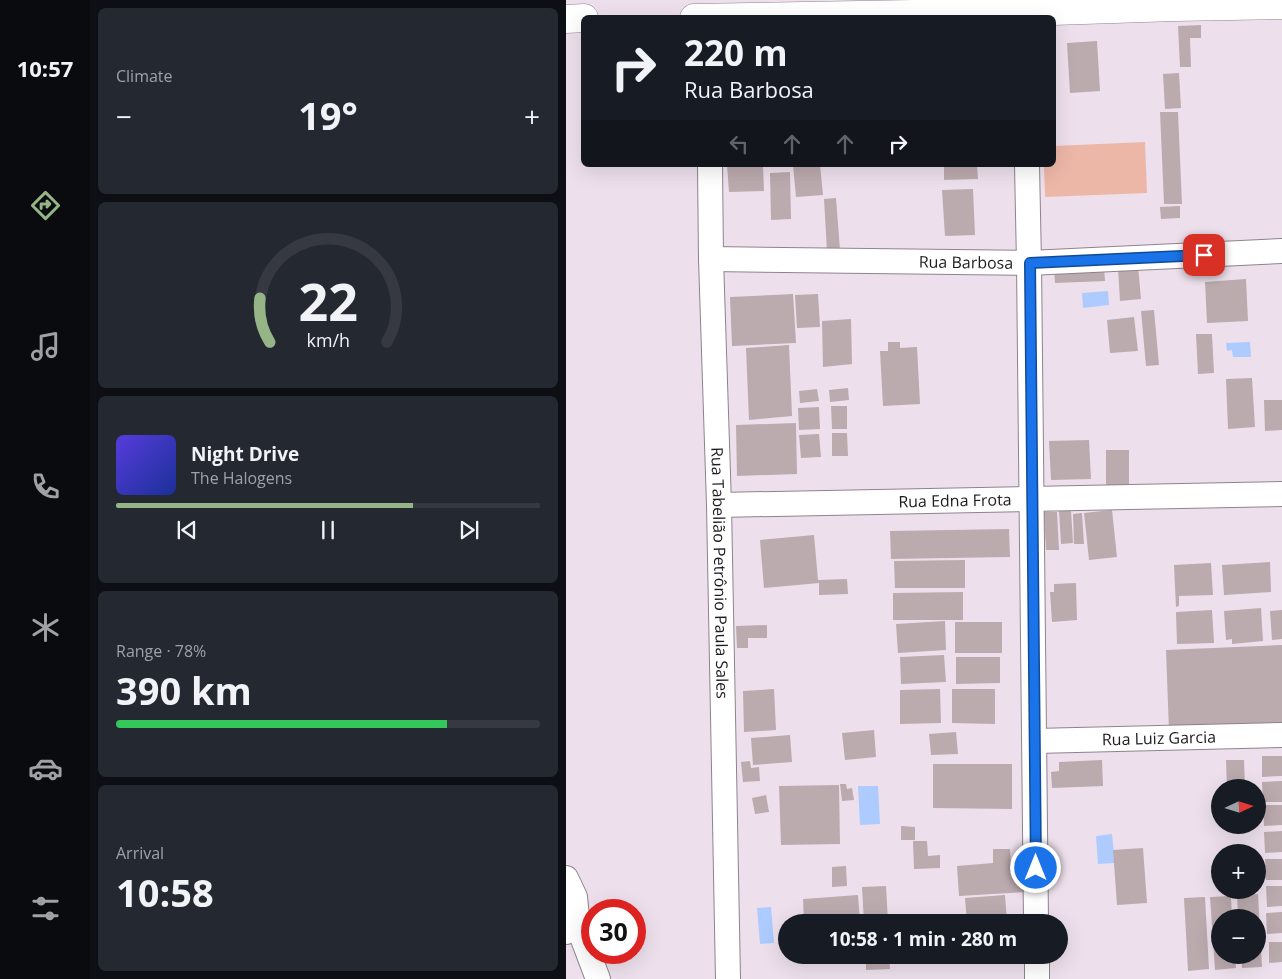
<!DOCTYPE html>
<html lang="en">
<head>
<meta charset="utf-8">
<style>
  body { margin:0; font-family:"Open Sans",sans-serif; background:#242831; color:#f1f3f6; height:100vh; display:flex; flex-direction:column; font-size:19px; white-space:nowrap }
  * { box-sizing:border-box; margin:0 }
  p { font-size:16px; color:#9ea1a6 }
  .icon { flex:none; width:28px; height:28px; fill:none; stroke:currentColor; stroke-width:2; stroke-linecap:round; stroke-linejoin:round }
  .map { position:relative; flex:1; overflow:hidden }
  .panel { display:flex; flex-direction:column; gap:8px; padding:8px; background:#0d0f14; width:476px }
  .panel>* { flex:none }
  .banner { position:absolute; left:15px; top:15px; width:475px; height:152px; border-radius:8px; box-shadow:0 5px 20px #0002; background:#171b24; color:#f1f3f6; overflow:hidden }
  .needle { width:32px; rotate:86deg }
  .fabs { position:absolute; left:645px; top:779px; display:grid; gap:10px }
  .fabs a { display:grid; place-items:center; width:55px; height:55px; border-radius:50%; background:#171b24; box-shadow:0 5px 20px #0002; font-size:25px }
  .speed { position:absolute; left:15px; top:899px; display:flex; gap:10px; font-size:25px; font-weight:700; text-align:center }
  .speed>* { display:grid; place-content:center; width:65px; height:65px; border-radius:50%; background:#171b24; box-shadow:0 5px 20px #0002; line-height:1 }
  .speed .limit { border:8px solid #d22; background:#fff; color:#111 }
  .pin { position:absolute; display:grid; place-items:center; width:42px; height:42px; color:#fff; margin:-21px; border-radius:10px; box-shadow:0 2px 8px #0006 }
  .me { position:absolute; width:55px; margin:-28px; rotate:0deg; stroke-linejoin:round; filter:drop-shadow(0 0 4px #0008) }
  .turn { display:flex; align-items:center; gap:18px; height:105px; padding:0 20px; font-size:22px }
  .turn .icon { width:65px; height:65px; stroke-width:2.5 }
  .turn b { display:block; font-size:35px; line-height:42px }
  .lanes { display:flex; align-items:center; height:48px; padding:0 20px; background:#0003; justify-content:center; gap:25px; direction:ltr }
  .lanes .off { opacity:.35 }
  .big { font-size:38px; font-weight:700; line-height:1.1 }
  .panel .widget { flex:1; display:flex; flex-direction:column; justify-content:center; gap:8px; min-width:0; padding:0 18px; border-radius:8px; background:#242831 }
  .panel .dial { align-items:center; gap:0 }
  .dial svg { height:130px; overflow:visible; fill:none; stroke:#363941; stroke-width:7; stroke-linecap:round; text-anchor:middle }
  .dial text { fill:#f1f3f6; stroke:none }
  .song { display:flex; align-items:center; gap:15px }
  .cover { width:60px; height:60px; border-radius:8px; background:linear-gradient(135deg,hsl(250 70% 55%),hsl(230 70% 35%)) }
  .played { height:5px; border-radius:2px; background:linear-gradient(90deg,#95b587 70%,#363941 70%) }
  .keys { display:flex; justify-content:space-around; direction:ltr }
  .heat { display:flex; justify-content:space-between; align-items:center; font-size:28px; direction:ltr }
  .charge { height:8px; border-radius:4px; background:linear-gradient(90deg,#34c759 78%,#363941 0) }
  .trip { position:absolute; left:212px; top:914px; width:290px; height:50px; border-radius:25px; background:#171b24; box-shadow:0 5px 20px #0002; font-weight:700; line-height:50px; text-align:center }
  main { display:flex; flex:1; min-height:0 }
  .tabs { display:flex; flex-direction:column; width:90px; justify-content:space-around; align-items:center; background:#090b0e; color:#9ea1a6 }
  .tabs .icon { width:35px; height:35px }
  .tabs .current { color:#95b587 }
  .tabs b { font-size:22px; color:#f1f3f6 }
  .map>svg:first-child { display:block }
</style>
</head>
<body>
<main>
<nav class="tabs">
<b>10:57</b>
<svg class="icon current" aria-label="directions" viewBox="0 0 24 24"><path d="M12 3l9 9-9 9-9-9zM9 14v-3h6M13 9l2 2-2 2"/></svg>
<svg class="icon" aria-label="music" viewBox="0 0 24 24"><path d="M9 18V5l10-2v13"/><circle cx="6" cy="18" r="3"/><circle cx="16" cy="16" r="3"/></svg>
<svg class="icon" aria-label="phone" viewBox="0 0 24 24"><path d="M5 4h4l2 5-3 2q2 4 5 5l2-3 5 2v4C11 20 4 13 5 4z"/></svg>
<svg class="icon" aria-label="climate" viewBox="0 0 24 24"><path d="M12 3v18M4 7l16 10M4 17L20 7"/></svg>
<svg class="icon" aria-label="car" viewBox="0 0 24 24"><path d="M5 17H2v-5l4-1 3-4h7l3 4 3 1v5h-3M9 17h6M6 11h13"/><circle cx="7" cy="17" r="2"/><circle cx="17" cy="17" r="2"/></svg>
<svg class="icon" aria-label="filters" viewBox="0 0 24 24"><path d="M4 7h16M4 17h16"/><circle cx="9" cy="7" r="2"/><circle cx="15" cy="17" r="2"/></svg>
</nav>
<section class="panel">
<div class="widget"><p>Climate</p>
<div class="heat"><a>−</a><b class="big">19°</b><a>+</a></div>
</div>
<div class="widget dial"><svg viewBox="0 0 100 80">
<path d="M14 69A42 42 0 1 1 86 69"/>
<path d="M14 69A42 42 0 0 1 8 42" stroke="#95b587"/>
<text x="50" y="56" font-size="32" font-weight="700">22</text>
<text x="50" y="72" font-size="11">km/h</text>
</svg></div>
<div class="widget">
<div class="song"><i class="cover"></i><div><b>Night Drive</b><p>The Halogens</p></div></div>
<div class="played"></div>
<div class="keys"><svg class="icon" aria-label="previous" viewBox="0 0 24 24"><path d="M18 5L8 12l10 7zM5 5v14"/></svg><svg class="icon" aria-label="pause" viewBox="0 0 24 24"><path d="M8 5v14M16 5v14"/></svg><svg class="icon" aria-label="next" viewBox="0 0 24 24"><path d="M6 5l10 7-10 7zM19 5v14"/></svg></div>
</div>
<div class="widget"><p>Range · 78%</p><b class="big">390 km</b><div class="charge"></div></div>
<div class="widget"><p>Arrival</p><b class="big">10:58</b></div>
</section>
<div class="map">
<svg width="716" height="979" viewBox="0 0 716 979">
  <rect width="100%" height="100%" fill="#ede0ec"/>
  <path fill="#edb7a7" d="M579,142L581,193L479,197L478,165H488V146Z"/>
  <path fill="#adcbfe" d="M542,291L543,305L517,308L516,293Z
    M684,342L685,357H667L666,350L661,351L660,343Z
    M292,786H312L314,824L294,825Z
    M546,834L549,863L532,864L530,836Z
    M205,907L208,943L194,944L191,908Z
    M334,955H352V960L335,963Z"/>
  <path fill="#bbaaae" d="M635,25V38H624L625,67H614L612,26Z
    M531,41L534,91L504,93L501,43Z
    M613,73L615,108L599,109L597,74Z
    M594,112H612L616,204H598Z
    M161,165H197L198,191L163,192Z
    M227,165H254L257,195L230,197Z
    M378,165H411L412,179L378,180Z
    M224,172L225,219L205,220L204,173Z
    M407,189L409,235L379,236L376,190Z
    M270,198L274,250L261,251L258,199Z
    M614,206V218L595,219L594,207Z
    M572,266L575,299L554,301L552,268Z
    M538,267L539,281L489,283L488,269Z
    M680,279L682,321L641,323L639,282Z
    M227,294L230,343L166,346L164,297Z
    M252,294L254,327L231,328L229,295Z
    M588,310L593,365L580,366L575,311Z
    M568,317L572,351L544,353L541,320Z
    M285,319L286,364L257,367L256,321Z
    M630,334H646L648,373L632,374Z
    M322,342H334V348L351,347L354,404L317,406L314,351H322Z
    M223,345L226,416L183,420L180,348Z
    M686,378L689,427L662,429L660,379Z
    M282,388L283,400L264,402L263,390Z
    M251,389L253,401L234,403L233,391Z
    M698,400H716V430L699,431Z
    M265,406H281V429H266Z
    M253,407L254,429L233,430L232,408Z
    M230,423L231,474L171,476L170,425Z
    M266,433H281L282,456H266Z
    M253,434L255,457L235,458L233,435Z
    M523,440L525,479L485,480L483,441Z
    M540,450H563V485H540Z
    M505,510L507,543L495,544L493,511Z
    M546,510L551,557L523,560L518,513Z
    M478,512H491L493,550H480Z
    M516,513L518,544H508L507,514Z
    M443,529L444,557L325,559L324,531Z
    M248,535L252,580L281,579L282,594L253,595V583L198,588L194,540Z
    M399,560V588H329L328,561Z
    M704,562L705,592L658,595L656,565Z
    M645,563L647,595L613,596V606L610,607L608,565Z
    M510,583L511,620L486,622L484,592H488V584Z
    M397,592V620H327V593Z
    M695,608L697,641L666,644V639L660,640L658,611Z
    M646,610L648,643L611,644L610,612Z
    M716,610V639L706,640L704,611Z
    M379,621L380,650L332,653L330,624Z
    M389,622H436V653H389Z
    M201,625V638H182V648H171L170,626Z
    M716,645V726L603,731L600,650Z
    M378,655L380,682L335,684L334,657Z
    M390,657H434V683L390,684Z
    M208,689L210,730L178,732L177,691Z
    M374,689L375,723L334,724V690Z
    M386,689H429V724L386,723Z
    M308,730L310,757L279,760L276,733Z
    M390,732L392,754L365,755L363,734Z
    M224,735L226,762L187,765L185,738Z
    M696,756H716V776L696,777Z
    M536,760L537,786L486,788L485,772L493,771V762Z
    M660,760H678L679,788H661Z
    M184,761L185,768L193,767L194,781L177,782L175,762Z
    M367,764H446V809L367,808Z
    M716,781V802H697L696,782Z
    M274,784H280L281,789L286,788L288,800L276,801Z
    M273,785L274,844L215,845L213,786Z
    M200,795L203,812L189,814L186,798Z
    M697,805H716V825L698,826Z
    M335,826L349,827V840H335Z
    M716,831V852L699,853L698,832Z
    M347,841H361L362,856L374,855V868L348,869Z
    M577,848L581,903L551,905L547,850Z
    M427,849H444L445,863L457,862L459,892L393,896L391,866L427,863Z
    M699,859H716V880H700Z
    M280,866L281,886L266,887V867Z
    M320,886L322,922H298L296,887Z
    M700,886H716V906L701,907Z
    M692,894L696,967L676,968L675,955H691V918H672L671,895Z
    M292,895L294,922H238L237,899Z
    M439,895L441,922H401L399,898Z
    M665,896L666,918H654V955H669L670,968L649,970L644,897Z
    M639,897L643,969L622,971L618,898Z
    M716,912V933L701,934L700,913Z
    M703,942H716V962L703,963Z
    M241,955H281V956L241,959Z
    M300,955H323L324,969L300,970Z
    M403,955H443V959L404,961Z"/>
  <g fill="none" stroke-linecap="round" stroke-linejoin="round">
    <g stroke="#8e838d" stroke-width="26">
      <g id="minor">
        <path id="s1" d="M144,165L145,259L153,505L162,979"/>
        <path d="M461,165L463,263L470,922"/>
        <path id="s2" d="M145,259L463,263L716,251"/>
        <path id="s3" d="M153,505L716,494"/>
        <path id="s4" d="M469,741L716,735"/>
        <path d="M0,878L9,897L12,926"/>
        <path d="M0,932L12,926L32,979"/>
        <path d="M471,955V979"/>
      </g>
    </g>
    <g stroke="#8e838d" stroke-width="29">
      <path id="major" d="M128,18L457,12L609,7L716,5
        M0,19L18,18"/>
    </g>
    <use href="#minor" stroke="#fff" stroke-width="24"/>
    <use href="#major" stroke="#fff" stroke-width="28"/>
  </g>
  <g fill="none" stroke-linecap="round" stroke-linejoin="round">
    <g stroke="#114b97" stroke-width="12">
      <path id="route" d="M470,868L464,263L638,255"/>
    </g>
    <use href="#route" stroke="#1a73e8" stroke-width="9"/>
  </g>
  <g text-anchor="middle" stroke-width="4.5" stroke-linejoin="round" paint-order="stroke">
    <g font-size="16" fill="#1e1a1e" stroke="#faeef9">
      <text dy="6" stroke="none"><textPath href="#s2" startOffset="255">Rua Barbosa</textPath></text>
      <text dy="6" stroke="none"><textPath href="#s3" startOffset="236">Rua Edna Frota</textPath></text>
      <text dy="6" stroke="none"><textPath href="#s1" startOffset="408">Rua Tabelião Petrônio Paula Sales</textPath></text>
      <text dy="6" stroke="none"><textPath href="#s4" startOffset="124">Rua Luiz Garcia</textPath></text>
    </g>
  </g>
</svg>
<div class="fabs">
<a><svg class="needle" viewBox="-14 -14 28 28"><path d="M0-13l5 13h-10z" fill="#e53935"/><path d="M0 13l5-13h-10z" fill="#9ea1a6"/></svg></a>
<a>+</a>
<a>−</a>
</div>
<div class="speed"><div class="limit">30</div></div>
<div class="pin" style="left:638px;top:255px;background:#d93025"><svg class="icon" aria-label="arrive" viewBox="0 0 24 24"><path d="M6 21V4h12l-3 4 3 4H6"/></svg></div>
<svg class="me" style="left:470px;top:868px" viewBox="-20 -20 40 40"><circle r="17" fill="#1a73e8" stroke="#fff" stroke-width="3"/><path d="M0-11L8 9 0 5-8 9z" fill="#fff"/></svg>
<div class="trip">10:58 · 1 min · 280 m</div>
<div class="banner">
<div class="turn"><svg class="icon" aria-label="right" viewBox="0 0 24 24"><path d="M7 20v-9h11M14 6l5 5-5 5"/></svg><div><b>220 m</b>Rua Barbosa</div></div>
<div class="lanes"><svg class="icon off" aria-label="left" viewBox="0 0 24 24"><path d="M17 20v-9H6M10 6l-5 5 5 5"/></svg><svg class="icon off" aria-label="ahead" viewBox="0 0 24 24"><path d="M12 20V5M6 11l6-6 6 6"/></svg><svg class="icon off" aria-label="ahead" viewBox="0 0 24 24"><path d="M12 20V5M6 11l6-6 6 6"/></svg><svg class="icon" aria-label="right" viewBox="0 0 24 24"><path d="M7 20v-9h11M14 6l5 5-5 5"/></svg></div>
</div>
</div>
</main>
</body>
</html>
